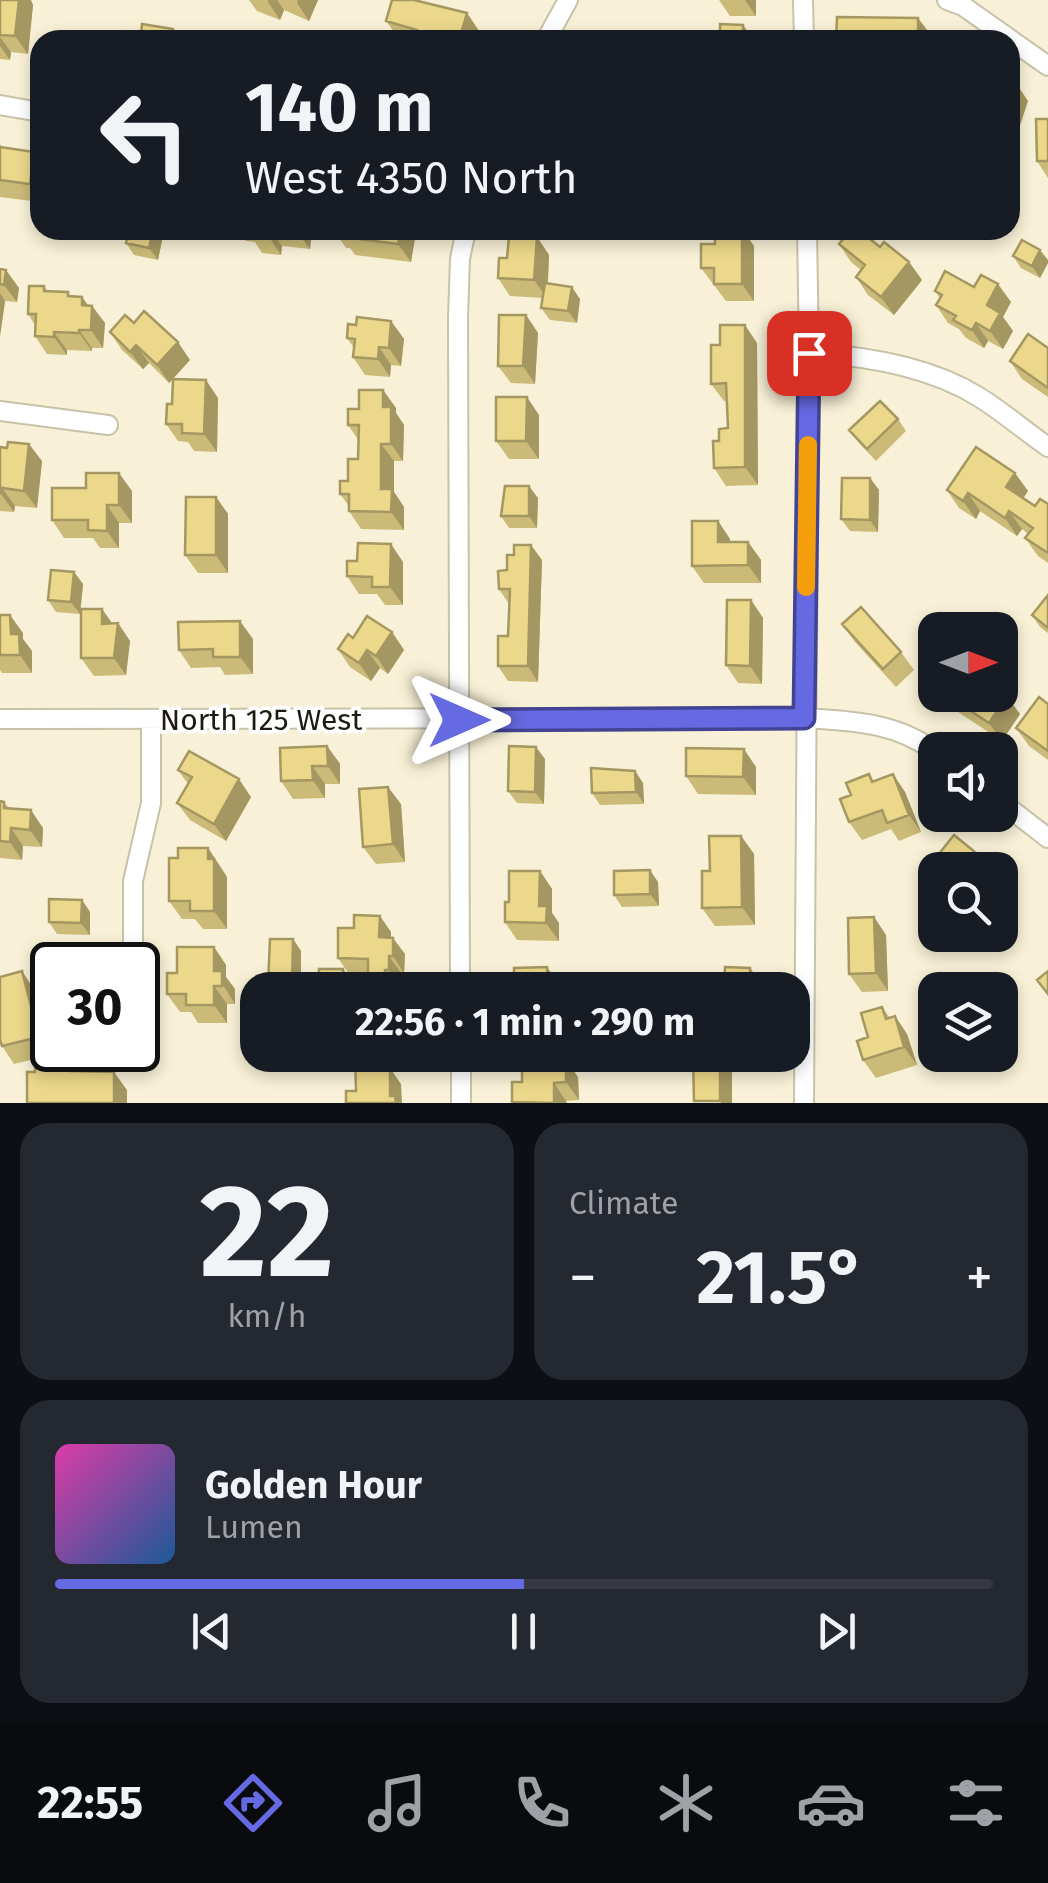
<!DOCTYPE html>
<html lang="en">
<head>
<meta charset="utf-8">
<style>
  body { margin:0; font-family:"Fira Sans",sans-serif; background:#242831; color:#f1f3f6; height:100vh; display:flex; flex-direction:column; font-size:38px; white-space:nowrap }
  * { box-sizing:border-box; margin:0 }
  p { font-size:32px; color:#9ea1a6 }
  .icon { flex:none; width:55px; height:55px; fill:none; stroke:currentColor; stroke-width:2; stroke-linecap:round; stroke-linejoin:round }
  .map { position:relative; height:1103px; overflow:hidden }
  .side { display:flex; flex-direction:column; gap:20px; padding:20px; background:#0d0f14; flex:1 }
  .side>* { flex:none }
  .top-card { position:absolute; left:30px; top:30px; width:990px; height:210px; border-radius:30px; box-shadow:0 5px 15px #0003; background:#171b24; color:#f1f3f6; overflow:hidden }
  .needle { width:65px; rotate:90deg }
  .tools { position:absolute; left:918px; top:612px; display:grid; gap:20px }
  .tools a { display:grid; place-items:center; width:100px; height:100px; border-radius:20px; background:#171b24; box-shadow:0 5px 15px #0003; font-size:50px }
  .speed { position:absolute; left:30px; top:942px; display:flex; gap:20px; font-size:50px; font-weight:700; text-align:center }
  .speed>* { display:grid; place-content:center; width:130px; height:130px; border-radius:50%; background:#171b24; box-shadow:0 5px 15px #0003; line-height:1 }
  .speed .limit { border:5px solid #111; border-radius:15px; background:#fff; color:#111 }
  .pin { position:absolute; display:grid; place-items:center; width:85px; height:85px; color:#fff; margin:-42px; border-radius:20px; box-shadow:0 5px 15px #0006 }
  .me { position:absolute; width:110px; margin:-55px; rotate:90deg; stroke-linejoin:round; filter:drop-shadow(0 0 8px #0008) }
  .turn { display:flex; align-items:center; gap:35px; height:210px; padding:0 50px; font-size:45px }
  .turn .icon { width:130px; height:130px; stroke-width:2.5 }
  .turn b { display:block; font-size:70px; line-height:85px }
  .big { font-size:75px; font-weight:700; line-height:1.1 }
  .side .widget { flex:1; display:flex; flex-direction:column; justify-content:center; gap:15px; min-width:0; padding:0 35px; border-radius:30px; background:#242831 }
  .side .dial { align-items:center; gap:0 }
  .dial b { font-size:130px; line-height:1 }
  .song { display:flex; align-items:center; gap:30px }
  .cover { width:120px; height:120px; border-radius:15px; background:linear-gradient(135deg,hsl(320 70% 55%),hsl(210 70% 35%)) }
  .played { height:10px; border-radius:5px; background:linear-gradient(90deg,#6569e2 50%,#363941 50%) }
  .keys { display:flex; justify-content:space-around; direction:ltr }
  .heat { display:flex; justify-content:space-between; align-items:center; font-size:55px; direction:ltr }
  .side .tiles { flex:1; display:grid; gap:20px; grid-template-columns:1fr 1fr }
  .widget:last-child { grid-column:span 2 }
  .trip { position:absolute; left:240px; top:972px; width:570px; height:100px; border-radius:30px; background:#171b24; box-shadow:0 5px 15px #0003; font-weight:700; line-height:100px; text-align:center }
  .tabs { display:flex; height:160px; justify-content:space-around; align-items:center; background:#090b0e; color:#9ea1a6 }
  .tabs .icon { width:70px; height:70px }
  .tabs .selected { color:#6569e2 }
  .tabs b { font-size:45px; color:#f1f3f6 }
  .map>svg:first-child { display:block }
</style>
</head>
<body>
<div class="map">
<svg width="1048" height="1103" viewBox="0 0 1048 1103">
  <rect width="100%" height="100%" fill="#f8f1d7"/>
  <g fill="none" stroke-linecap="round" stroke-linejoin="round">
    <g stroke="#c8c2a8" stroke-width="22">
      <path id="minor" d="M803,0L804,40
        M947,0L963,6L1048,66
        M546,40L568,0
        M0,105L40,112
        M809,353C867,356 929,366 979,397C1003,412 1025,431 1048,447
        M0,411L108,425
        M0,719L804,718C850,721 897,722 935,752
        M1000,801L1048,838
        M133,965V881L151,803V720
        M460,990L458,318L460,259L466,230
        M461,1055V1103
        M804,1103L809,353L807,230"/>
    </g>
    <use href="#minor" stroke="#fff" stroke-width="18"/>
  </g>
  <path fill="#cbba78" d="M0,0L31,1L33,5L28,54L11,52L10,60L0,59Z
    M249,0H318L309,21L284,10L280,20L257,11Z
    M719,0H756V16H730Z
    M467,13L479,31L477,40H403L399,39L386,21Z
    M1048,119V178L1037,161Z
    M0,144L2,148L40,161V202L0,197Z
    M180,230H312L310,249L282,246L281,255L262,253L255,242L246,241L242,237Z
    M334,230H415L416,232L411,262L355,255L350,248H346Z
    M715,230H743L754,246V301H726L701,268L715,244Z
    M164,231L158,260L134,255L126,243Z
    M537,237L549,255L548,283L580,299L577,323L550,320L541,308L543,298L510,296L498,278L507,258Z
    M839,244L880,247L909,262L922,280L894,315L868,295L856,277L861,270L851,262Z
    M1013,256L1048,260V263L1040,278L1021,268Z
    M0,269L19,288L17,302L5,301L0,336Z
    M44,286L48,291L68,292L71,297H82L88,305L92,306L105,323L103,348H92V351L67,350V355L47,354L35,336V325L28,314Z
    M974,287L1011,302L1003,317L1013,331L1003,349L988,341L984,348L966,338L959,329L948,323L936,305L940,298L935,291Z
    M526,315L538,333L535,384L511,383L498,366Z
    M391,321L404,339L401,366L391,365L390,377L365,375L353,357L354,348L347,338L356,325Z
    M134,323L190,360L169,383L149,363L143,369L122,350L110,332Z
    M757,343L758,485L726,486L714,468L719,441L728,428L727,401H724L711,384Z
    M1048,348V397L1022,379L1010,361Z
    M383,390L396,408V413L404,425L403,461H394V492L404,507V530L361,529L349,511V506L340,494L358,459L359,441L348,425L359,409Z
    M218,398L217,452L194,451L188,442L178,441L166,424L172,404Z
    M539,415V459H509L496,441Z
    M898,419L906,431L876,461L858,442L849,430Z
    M0,447L42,461L37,508L15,506L14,512L0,511Z
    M1015,473L1028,491L1023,498L1035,506L1048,504V563L1038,556L1025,538L1028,534L1022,529L1017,536L980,511L976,519L959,508L947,490Z
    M870,478L879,490L878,532L850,531L841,519Z
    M132,491V523H119V548H100L93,538H64L52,520Z
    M216,497L228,514V573H198L185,555Z
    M538,498L537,528H509L501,516Z
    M718,521L730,539V542H748L761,560V583H704L692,566Z
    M542,560L538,682L508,681L498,666L508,636L509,604L499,589L507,570Z
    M403,562V605H385L377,594H359L347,576Z
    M74,572L83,584L80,614L56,612L48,600Z
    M1048,595V633L1040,627L1032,615Z
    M751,600L763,618L762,684L738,683L726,665Z
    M0,615L23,633V639L32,651V673H2L0,670Z
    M112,623H118L130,641L126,675L94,676L81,658Z
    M842,624L901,652L914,670L896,687L855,642Z
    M392,632L404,650L388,674L380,668L371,681L350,667L338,649Z
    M253,639V674L225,675L220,667L191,668L179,650Z
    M940,695H1000L1020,714L1002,741L946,704Z
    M1048,704V760L1029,746L1016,728Z
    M327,746L340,764V784H325V798L293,799L281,781Z
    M545,759L544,804L517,803L508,791Z
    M756,767V795L698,794L686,776Z
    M178,770L251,797L226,841L190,820L177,803L188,784Z
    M635,771L643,783L644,804L600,805L592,793Z
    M869,774L874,781L893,774L905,792L921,832L899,841L891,829L862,840L849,822L851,795Z
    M0,801L4,802L9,808L43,828L42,847L23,846L22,860L0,858Z
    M401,804L405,862L376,864L363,847Z
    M741,836L754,854L755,925L715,926L702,908L710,871Z
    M208,848L227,877V929H203L195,919H182L169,901L178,858Z
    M938,855L997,870H948Z
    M540,871L552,889V913L559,923V941L517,940L505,922L509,902Z
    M658,882L659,906L622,907L614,895Z
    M82,900L90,912V935L57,934L49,922Z
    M874,917L886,935L888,991L862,992L849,974Z
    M391,932V938L405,954L404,973H401V986H396V990H368V975L349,974L338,958Z
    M293,939L301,951V990H272L268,984Z
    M214,947L226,965V977L235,989V1004H227V1023H198L191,1012H180L167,994L177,973Z
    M343,969L352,981V990H322L319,986Z
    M34,989L40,1009L49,1022L52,1040V1050H55V1054L14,1064L2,1046Z
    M882,1007L890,1018L895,1016L907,1034L917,1065L876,1078L863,1060L868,1037Z
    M578,1077L579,1100L566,1101L567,1103L512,1102V1082Z"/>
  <path fill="#a59761" d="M19,0H31L33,5L28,54L15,36Z
    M268,0H277L284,10L280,20L268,2Z
    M298,0H318L309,21L297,3Z
    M745,0H756V16Z
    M467,13L479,31L477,40H459Z
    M918,18L931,35V40H918Z
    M743,25L754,40H743Z
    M0,37L11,52L10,60L0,46Z
    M1016,83L1028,101L1016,138L1010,129V101Z
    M34,152L40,161V199L30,184Z
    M153,230H163L164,231L158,260L149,248Z
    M270,230L282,246L281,255L269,237Z
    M297,230H312L310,249L297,232Z
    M401,230H415L416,232L411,262L398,244Z
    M742,230L754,246V301L742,284Z
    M537,237L549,255L547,298L534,280Z
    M1040,250L1048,260V263L1040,278L1032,266Z
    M909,262L922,280L894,315L881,297Z
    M6,270L19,288L17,302L4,285Z
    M998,284L1011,302L1003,317L1013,331L1003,349L990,331L987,305Z
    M572,287L580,299L577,323L568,311Z
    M0,293L5,301L0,336Z
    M82,297L92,311V306L105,323L103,348L91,330L82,305Z
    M526,315L538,333L535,384L523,366Z
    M391,321L404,339L401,366L389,348Z
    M976,323L988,341L984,348L972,330Z
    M745,325L757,343L758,485L745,467Z
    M79,330L92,348V351L79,333Z
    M54,332L67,350V355L54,337Z
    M178,342L190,360L169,383L157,365Z
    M136,345L149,363L143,369L130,352Z
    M379,347L391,365L390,377L378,359Z
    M206,380L218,398L217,452L204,434Z
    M383,390L396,408V413L404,425L403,461L391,444L383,407Z
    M527,397L539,415V459L526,441Z
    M29,444L42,461L37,508L24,491Z
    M381,444L394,461V492L404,507V530L391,512L381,489Z
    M119,473L132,491V523L119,505Z
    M1015,473L1028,491L1019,505L1006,487Z
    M870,478L879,490L878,532L870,520Z
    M529,486L538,498L537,528L529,516Z
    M2,488L15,506L14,512L1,494Z
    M968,493L980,511L976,519L963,501Z
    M216,497L228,514V573L216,555Z
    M107,505L119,523V548L107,531Z
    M1009,511L1022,529L1017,536L1005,518Z
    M718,521L730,539V560L718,542Z
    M748,542L761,560V583L748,565Z
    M391,544L403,562V605L390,587Z
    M531,545L542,560L538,682L528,666Z
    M74,572L83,584L80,614L71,602Z
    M751,600L763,618L762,684L750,666Z
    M102,609L115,627L102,624Z
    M10,615L23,633V639L32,651V673L20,655L11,634Z
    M240,621L253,639V674L240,657Z
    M118,623L130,641L126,675L114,658Z
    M392,632L404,650L388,674L376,656Z
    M367,650L380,668L371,681L359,663Z
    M1007,696L1020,714L1002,741L989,723Z
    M327,746L340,764V784L328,766Z
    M536,747L545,759L544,804L535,792Z
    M744,749L756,767V795L743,777Z
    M312,766L325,784V798L313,780Z
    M635,771L643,783L644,804L636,792Z
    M893,774L905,792L921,832L909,815Z
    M239,779L251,797L226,841L214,824Z
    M388,787L401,804L405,862L393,844Z
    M31,810L43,828L42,847L30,830Z
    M11,828L23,846L22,860L10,842Z
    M741,836L754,854L755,925L742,907Z
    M208,848L227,877V929L214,911Z
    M650,870L658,882L659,906L650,894Z
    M540,871L552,889V913L559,923V941L546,923L539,906Z
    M1005,877L1018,895L1002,914L1000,911V884Z
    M82,900L90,912V935L81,923Z
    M380,916L391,932V954L379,937Z
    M874,917L886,935L888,991L876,973Z
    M393,938L405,954L404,973L393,956Z
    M293,939L301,951V990H295L292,985Z
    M214,947L226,965V977L235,989V1004L214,971Z
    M389,956L401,973V986L389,970Z
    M547,967L560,985V990H548Z
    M750,968L759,980L758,990H750Z
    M343,969L352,981V990H346L343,986Z
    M385,970L396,986V990H385Z
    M22,971L34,989L40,1009L49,1022L52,1040V1050L43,1036L31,1006Z
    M214,986L227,1004V1023L214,1005Z
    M895,1016L907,1034L917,1065L904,1047Z
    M375,1055L386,1056V1085L375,1068Z
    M720,1055H729L732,1059V1103H721L720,1101Z
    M71,1058L84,1076L71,1071Z
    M566,1059L578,1077L579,1100L566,1082Z
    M390,1068L401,1084L402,1103H395L390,1096Z
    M114,1072L127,1090V1103H114Z
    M554,1083L566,1101L567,1103H554Z"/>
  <path fill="#ecd88b" stroke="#a59761" stroke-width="2.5" d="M0,0H19L15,36L0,35Z
    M392,0H414L467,13L459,40L440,38L439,40H421L414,38L417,30L386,21Z
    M837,17L918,18V40H836Z
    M142,24L173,29L172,35L182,36V40H119L121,31L141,33Z
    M720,24L743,25V40H749H720Z
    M1010,81L1016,83L1010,101Z
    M1036,119H1048V161H1037Z
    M0,147L34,152L30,184L0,180Z
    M129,230H153L149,248L126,243Z
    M250,230H270L269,237L250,235Z
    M335,230H401L398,244L343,237L344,232Z
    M715,230H742V284H714V268H701V244H715Z
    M850,230H859L880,247L884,242L909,262L881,297L856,277L865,265L839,244Z
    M509,236L537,237L534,280L498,278L499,258H507Z
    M1022,240L1040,250L1032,266L1013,256Z
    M0,269L6,270L4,285L0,284Z
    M945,271L974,287L981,275L998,284L987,305L1000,313L990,331L976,323L972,330L953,320L956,316L936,305L942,295L935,291Z
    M545,283L572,287L568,311L541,308Z
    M29,286H44V291L68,292V296L82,297V305L92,306L91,330H79V333L54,332V337L35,336L36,314H28Z
    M144,311L178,342L157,365L136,345L130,352L110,332L125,315L134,323Z
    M499,315H526L523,366H498Z
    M357,317L391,321L389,348L379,347L378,359L353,357L355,339L347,338L348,324L356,325Z
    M720,325H745V467L714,468L713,441H719V429L728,428L726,383L711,384V345H720Z
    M1028,334L1048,348V388L1010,361Z
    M173,379L206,380L204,434L182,433V424H166L167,404H172Z
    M359,390H383V407H391V444H381V489H392L391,512L349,511V494H340V481H348V459H358L359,425H348V409H359Z
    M496,397H527L526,441H496Z
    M880,401L898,419L867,449L849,430Z
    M8,442L29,444L24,491L2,488L0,494V447L7,448Z
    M976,447L1015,473L1006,487L1035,506L1040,499L1048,504V553L1025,538L1033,528L1009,511L1005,518L968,493L963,501L947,490Z
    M86,473H119V505H107V531L88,530V520H52V488H86Z
    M842,478H870V520L841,519Z
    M505,486H529V516H501Z
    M186,497H216V555H185Z
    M692,521H718V542H748V565L692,566Z
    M358,543L391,544L390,587H372V577L347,576V561H357Z
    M514,545H531L528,666H498V636H508L510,589H499L498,571L507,570V555H514Z
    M51,570L74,572L71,602L48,600Z
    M1048,595V628L1032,615Z
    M727,600H751L750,666L726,665Z
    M861,607L901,652L883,669L842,624Z
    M81,609H102V624L118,623L114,658H81Z
    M0,615H10L11,634H19L20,655H0Z
    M367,616L392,632L376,656L367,650L359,663L338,649L348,634L353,638Z
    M240,621V657H213V649L179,650L178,622Z
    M1000,691L1007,696L989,723L947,695H1000Z
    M1039,697L1048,704V751L1016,728Z
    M327,746L328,766H312L313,780L281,781L280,748Z
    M509,746L536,747L535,792L508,791Z
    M686,748L744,749L743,777L686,776Z
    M189,751L239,779L214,824L177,803L192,777L178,770Z
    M591,768L635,771L636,792L592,793Z
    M869,774L872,782L893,774L909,815L887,823L882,810L849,822L840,799L851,795L846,783Z
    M388,787L393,844L363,847L359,789Z
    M0,801L4,802V808L31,810L30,830L11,828L10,842L0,841Z
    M954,835L997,870H956L938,855Z
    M709,836H741L742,907L702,908V871H710Z
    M178,848H208V859H214V911H190V901H169V858H178Z
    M650,870V894L614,895V871Z
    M509,871H540L539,906H547L546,923L505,922V902H509Z
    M49,899L82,900L81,923L49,922Z
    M354,915L380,916L379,937L393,938V956H389V970H385V990H368V959L338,958V928H354Z
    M874,917L876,973L849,974L848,918Z
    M270,939H293L292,985L268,984Z
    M177,947H214V971H222V986H214V1005H186V994H167V973H177Z
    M547,967L548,990H514V968Z
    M725,967L750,968V990H724Z
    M319,969H343V986H319Z
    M22,971L31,1006L36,1004L43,1036L2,1046L0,1040V977Z
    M1048,971V994L1037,980Z
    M882,1007L886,1019L895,1016L904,1047L863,1060L857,1041L868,1037L861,1013Z
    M355,1055H375V1068H390V1096H395L396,1103H346V1091H356Z
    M693,1055H720V1101H694Z
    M51,1058H71V1071L114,1072V1103H27V1072H35V1063H51Z
    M566,1059V1082L554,1083V1103L512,1102V1082H522V1060Z"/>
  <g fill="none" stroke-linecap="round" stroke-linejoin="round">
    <g stroke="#424493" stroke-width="25">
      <path id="route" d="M459,720L804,718L809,353"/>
    </g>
    <use href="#route" stroke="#6569e2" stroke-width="18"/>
    <path stroke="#f59e0b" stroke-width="18" d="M806,587L808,445"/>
  </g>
  <g text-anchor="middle" stroke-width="8" stroke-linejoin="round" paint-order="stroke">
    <g font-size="30" fill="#1d1b11" stroke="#fefefe">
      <text x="261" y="730">North 125 West</text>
    </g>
  </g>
</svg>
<div class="tools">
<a><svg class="needle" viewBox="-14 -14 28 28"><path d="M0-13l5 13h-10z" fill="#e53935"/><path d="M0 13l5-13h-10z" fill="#9ea1a6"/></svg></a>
<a><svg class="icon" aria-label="sound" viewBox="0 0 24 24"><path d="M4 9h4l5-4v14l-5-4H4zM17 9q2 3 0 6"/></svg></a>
<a><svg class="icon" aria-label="search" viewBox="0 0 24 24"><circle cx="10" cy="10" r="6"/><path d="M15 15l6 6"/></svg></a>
<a><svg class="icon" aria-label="layers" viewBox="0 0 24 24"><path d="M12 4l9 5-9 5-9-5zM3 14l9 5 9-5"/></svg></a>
</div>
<div class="speed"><div class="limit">30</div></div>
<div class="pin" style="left:809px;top:353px;background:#d93025"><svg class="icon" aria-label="arrive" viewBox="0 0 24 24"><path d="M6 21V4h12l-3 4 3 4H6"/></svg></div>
<svg class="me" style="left:459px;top:720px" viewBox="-20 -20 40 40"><path d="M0-17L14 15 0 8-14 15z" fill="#6569e2" stroke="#fff" stroke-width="4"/></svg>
<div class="trip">22:56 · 1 min · 290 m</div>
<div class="top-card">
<div class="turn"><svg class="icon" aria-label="left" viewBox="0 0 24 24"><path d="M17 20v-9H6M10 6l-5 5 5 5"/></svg><div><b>140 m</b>West 4350 North</div></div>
</div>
</div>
<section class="side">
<div class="tiles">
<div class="widget dial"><b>22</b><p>km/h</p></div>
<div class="widget"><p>Climate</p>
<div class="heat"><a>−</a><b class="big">21.5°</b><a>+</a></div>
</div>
<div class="widget">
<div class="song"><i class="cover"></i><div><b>Golden Hour</b><p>Lumen</p></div></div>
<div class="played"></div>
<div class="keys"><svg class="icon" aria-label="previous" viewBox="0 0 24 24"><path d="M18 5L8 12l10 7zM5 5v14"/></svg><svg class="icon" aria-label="pause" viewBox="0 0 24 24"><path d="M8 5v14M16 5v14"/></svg><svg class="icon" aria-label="next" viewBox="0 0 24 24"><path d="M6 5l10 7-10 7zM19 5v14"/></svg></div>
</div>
</div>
</section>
<nav class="tabs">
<b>22:55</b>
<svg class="icon selected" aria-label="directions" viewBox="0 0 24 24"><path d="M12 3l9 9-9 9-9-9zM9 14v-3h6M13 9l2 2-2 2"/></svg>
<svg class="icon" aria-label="music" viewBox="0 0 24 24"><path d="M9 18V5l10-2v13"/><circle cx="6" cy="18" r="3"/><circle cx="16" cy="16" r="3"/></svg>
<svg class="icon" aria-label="phone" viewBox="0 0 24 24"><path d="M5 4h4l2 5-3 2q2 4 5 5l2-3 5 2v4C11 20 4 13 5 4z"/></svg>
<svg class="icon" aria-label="climate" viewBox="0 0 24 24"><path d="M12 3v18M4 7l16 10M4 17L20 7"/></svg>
<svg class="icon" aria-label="car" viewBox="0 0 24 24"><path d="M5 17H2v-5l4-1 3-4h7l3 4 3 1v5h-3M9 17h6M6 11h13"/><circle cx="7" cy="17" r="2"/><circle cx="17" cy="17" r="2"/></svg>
<svg class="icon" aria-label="filters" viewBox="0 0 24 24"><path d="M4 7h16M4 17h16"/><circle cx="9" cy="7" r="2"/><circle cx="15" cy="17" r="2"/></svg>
</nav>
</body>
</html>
